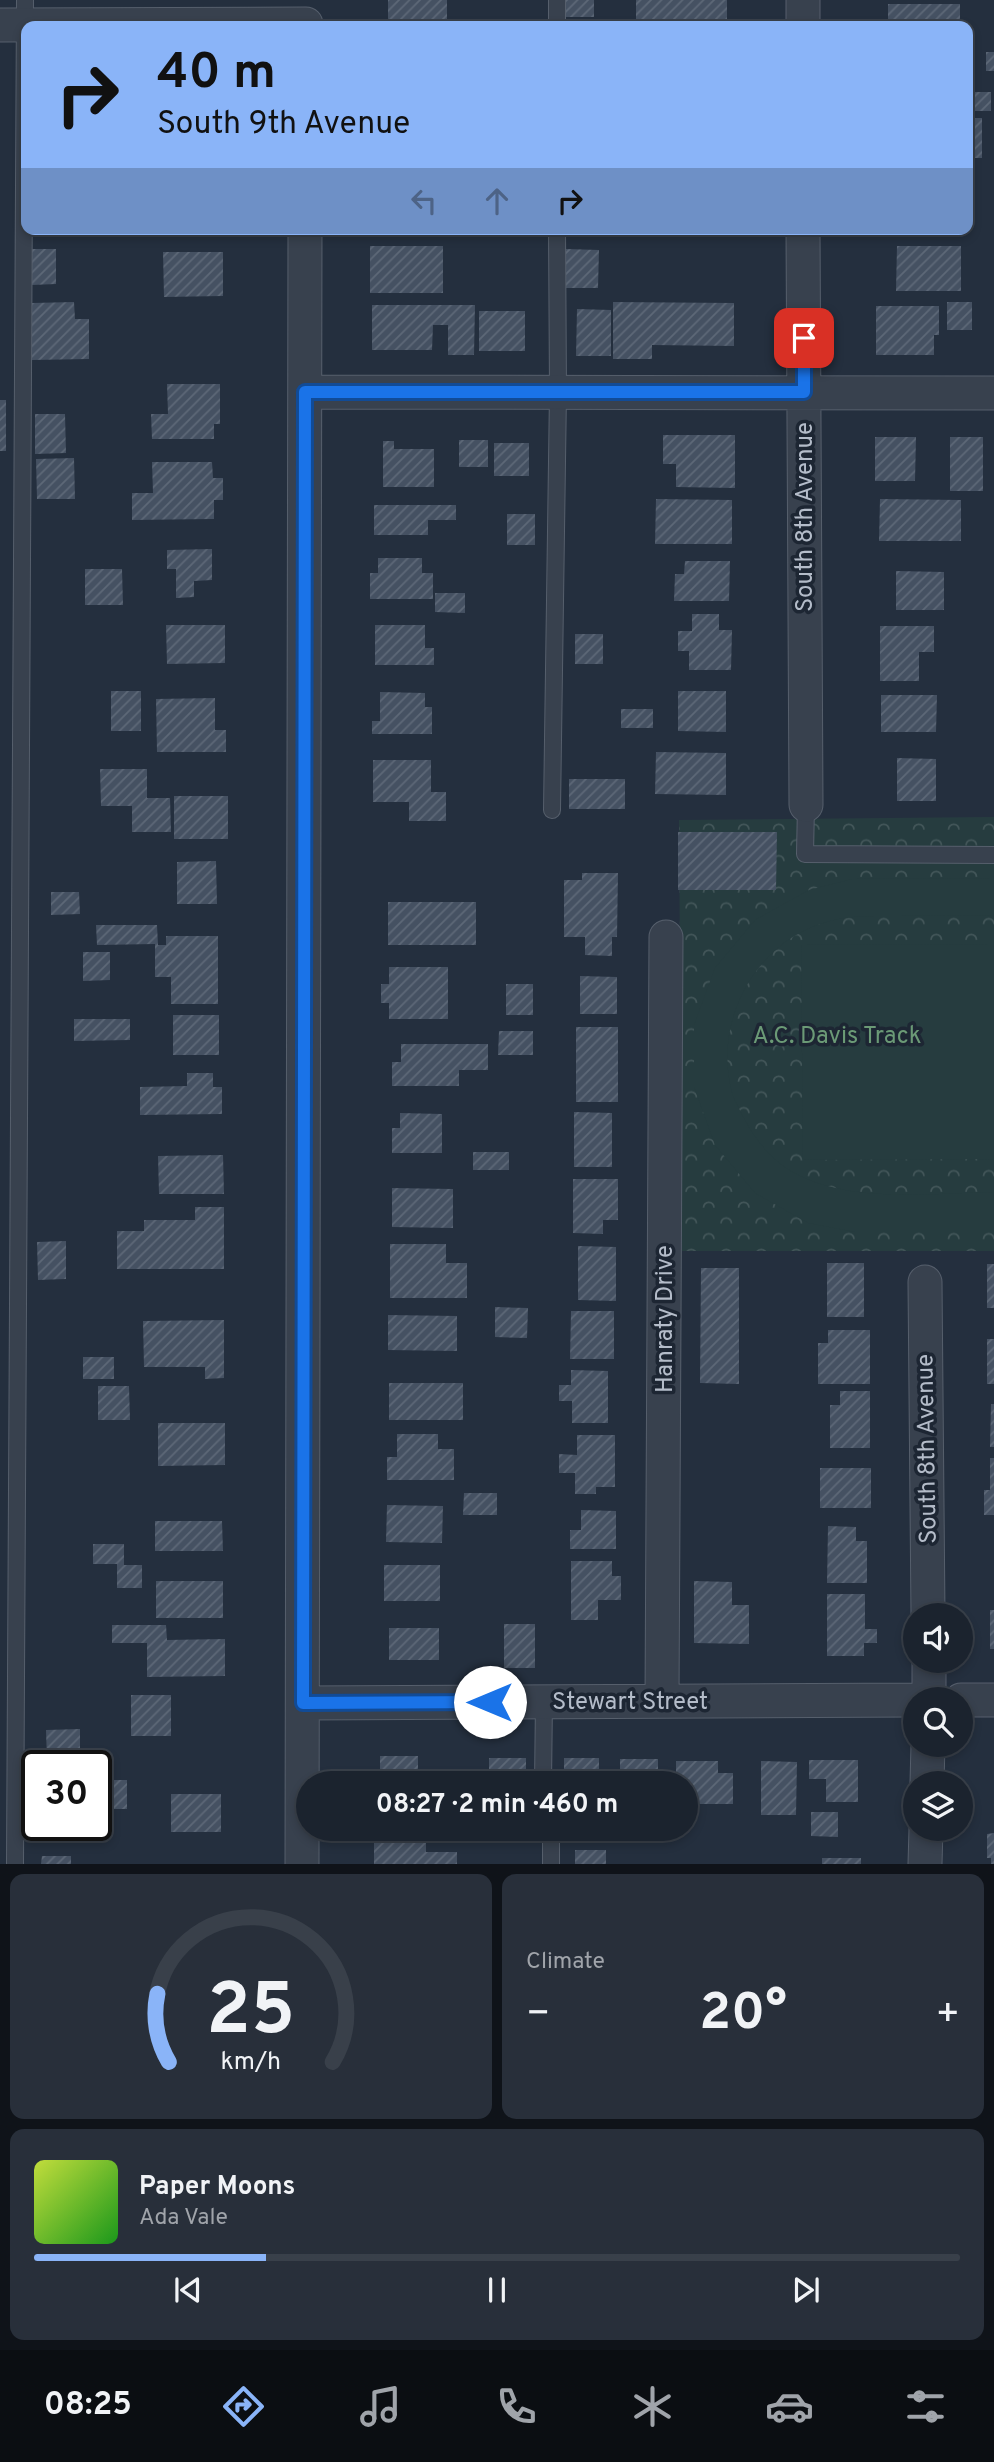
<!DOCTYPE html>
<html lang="en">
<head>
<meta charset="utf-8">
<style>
  body { margin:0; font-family:Overpass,sans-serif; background:#282f3a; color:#f1f3f6; height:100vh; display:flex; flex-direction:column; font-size:26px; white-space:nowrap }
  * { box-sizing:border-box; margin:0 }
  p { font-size:23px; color:#a0a4aa }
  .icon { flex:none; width:38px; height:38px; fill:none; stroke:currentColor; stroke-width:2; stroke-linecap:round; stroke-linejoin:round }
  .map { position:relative; height:1864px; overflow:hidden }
  .side { display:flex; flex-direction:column; gap:10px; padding:10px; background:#0f1319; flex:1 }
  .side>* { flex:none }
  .top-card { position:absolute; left:21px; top:21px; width:952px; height:214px; border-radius:14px; box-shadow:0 4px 10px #0003,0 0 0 2px #39404a; background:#8ab4f8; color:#111; overflow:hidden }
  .buttons { position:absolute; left:903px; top:1603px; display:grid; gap:14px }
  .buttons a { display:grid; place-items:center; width:70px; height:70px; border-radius:50%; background:#1b232e; box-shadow:0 4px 10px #0003,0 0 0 2px #39404a; font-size:35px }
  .speed { position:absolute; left:21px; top:1750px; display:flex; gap:14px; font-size:35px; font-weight:700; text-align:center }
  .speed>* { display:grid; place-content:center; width:91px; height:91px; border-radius:50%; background:#1b232e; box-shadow:0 4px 10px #0003,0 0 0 2px #39404a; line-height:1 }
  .speed .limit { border:4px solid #111; border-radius:10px; background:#fff; color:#111 }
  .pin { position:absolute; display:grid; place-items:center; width:60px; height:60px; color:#fff; margin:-30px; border-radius:14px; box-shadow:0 4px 10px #0006 }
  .me { position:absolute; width:77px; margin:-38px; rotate:270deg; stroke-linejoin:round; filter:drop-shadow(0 0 5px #0008) }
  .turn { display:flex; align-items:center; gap:24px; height:147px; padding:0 21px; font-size:32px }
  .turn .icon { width:91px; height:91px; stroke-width:2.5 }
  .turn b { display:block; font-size:49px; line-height:60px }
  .lanes { display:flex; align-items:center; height:66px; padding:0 21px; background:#0003; justify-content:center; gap:35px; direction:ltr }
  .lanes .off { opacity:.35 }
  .big { font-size:52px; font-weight:700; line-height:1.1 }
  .side .widget { flex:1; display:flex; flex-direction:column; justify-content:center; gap:10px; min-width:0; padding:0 24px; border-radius:14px; background:#282f3a }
  .side .dial { align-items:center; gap:0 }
  .dial svg { height:182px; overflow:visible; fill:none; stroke:#39404a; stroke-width:7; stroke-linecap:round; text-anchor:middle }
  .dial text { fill:#f1f3f6; stroke:none }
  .song { display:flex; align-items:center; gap:21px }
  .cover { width:84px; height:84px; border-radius:10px; background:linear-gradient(135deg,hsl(70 70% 55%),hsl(120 70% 35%)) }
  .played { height:7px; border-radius:4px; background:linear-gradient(90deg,#8ab4f8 25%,#39404a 25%) }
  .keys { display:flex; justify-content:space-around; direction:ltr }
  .heat { display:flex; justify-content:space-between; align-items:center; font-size:38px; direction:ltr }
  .side .tiles { flex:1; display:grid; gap:10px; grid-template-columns:1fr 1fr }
  .widget:last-child { grid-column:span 2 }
  .trip { position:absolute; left:296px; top:1771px; width:402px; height:70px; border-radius:35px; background:#1b232e; box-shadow:0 4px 10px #0003,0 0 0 2px #39404a; font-weight:700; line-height:70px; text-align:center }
  .tabs { display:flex; height:112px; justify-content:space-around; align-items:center; background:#0b0e12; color:#a0a4aa }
  .tabs .icon { width:49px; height:49px }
  .tabs .active { color:#8ab4f8 }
  .tabs b { font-size:32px; color:#f1f3f6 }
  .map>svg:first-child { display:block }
</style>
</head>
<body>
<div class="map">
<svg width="994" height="1864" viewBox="0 0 994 1864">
  <defs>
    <pattern id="park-crowns" width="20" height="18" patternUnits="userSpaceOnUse" patternTransform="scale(1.75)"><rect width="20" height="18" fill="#263c3f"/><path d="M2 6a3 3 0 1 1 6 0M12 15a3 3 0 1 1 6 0" fill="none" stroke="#435659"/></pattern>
    <pattern id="building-hatch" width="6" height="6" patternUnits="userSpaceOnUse" patternTransform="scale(1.75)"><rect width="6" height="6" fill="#455162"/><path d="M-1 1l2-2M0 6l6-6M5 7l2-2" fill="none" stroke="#5d6877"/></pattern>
  </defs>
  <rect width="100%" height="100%" fill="#242f3e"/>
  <path fill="url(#park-crowns)" d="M994,817V1251H682L679,820Z"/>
  <path fill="#263c3f" d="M994,878V915C962,915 930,916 898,916C876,916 852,915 830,921C755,940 711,1023 733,1096C736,1104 741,1112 745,1120C754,1138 769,1156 786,1168C843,1205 929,1193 994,1192V1232H855L808,1223L755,1193L715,1145L694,1087V1025L715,968L755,920L809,890L852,879Z
    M994,944V1159L803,1160L801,945Z"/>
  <path fill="url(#building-hatch)" d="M388,0H447V26H388Z
    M565,0H594V17H565Z
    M636,0H727V26H636Z
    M888,4H960V26H888Z
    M986,52H994V71H986Z
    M968,92H991V111H968Z
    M968,118H982V158H968Z
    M370,246H443V293H370Z
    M897,246H961V291H896Z
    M31,249H56V284L32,285Z
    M566,249L599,250L598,288H566Z
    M163,252H223V296L164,297Z
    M74,302L75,319H89V359L32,360V303Z
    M613,302L734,303V346L652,345V359H613Z
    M947,302H972V330H947Z
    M372,305H475L474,355H448V325H433L432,350H372Z
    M876,306H939V335H934V355H876Z
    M577,309L611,310V356H576Z
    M479,311H525V351H479Z
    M167,384H220V424H214V439H152L151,414H168Z
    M0,400H6V451H0Z
    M35,414H65L66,453L35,454Z
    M663,435H735V488L676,487V464H663Z
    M875,437H916L915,481H875Z
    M950,437H983V491H950Z
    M459,440H488V467H459Z
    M383,441H394V449H434V487H383Z
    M494,443H529V476H494Z
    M74,458L75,499H37L36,459Z
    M152,462H212L213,478H223V500H214V519L132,520V493H153Z
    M656,499L732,500V544H655Z
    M880,499L961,500V541H879Z
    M374,505H456V520H428V535H374Z
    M507,514H535V545H507Z
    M212,549V580L194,581V597L176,598V569H167V550Z
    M378,558H422V573H433V599H370V573H378Z
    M685,561H730L729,601H674L675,574H684Z
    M85,569H122L123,605H85Z
    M896,571L944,572V610H896Z
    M435,593H465V613L435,612Z
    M692,614H719V630H732L731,670H689V651H678V631H692Z
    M166,625H225V663L167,664Z
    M375,625H425V648H434V665H375Z
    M880,626H934V652H919V681H880Z
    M575,634H603V664H575Z
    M111,691H141V731H111Z
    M678,691H726V732L678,731Z
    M380,692L425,693V707H432V734H372V721H380Z
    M881,695H937L936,732H881Z
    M215,698V730H226V752H157L156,699Z
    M621,709H653V728H621Z
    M656,752L726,753V795L655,794Z
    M897,758L936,759V801H897Z
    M373,760H431V792H446V821H409V802H373Z
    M100,769H147V798H170L171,832H132V806H101Z
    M569,779H625V809H569Z
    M174,796H228V839H174Z
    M678,832H777L776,890H678Z
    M216,861L217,904H177V862Z
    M582,873H618L617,937H612V956L585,955V937H564V880H582Z
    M51,892H79L80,914L51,915Z
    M388,902H476V945H388Z
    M96,925H157L158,945H166V936H218V1004H171V977H155V944L97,945Z
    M83,952H110V980L83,981Z
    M389,967H448V1019H389V1003H381V984H389Z
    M580,976L617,977V1014H580Z
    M506,984H533V1015H506Z
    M173,1015H219V1055H173Z
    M74,1019H130V1040L74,1041Z
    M576,1027H618V1102H576Z
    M499,1031H533V1055H498Z
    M401,1044H488V1070H459V1086H392V1062H401Z
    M187,1073H213V1087H222V1114L140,1115V1087L187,1086Z
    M574,1112L612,1113V1167H574Z
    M400,1113L442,1114V1153H392V1128H400Z
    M473,1152H509V1170H473Z
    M223,1155L224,1194H159L158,1156Z
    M573,1179H618V1220H603V1234L573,1233Z
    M392,1188L453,1189V1228L392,1227Z
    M195,1207H224V1269H117V1231H144V1220H195Z
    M66,1241V1279L38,1280L37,1242Z
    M390,1244H446V1263H467V1298H390Z
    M578,1246L616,1247V1301L578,1300Z
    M827,1263H864V1317H827Z
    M987,1264H994V1308H987Z
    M701,1268H739V1384L700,1383Z
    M495,1307L528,1308L527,1338L495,1337Z
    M571,1311H614V1359H570Z
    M388,1315L457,1316V1351L388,1350Z
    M224,1320V1378L205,1379V1367H144L143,1321Z
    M828,1330H870V1384H818V1343H828Z
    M987,1339H994V1384H987Z
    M83,1357H114V1379H83Z
    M571,1370L608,1371V1423H572V1401H559V1385H571Z
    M389,1383H463V1420H389Z
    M98,1386H129L130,1420H98Z
    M840,1391H870V1448H830V1405H840Z
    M991,1404H994V1447H990Z
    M158,1423H225V1465L158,1466Z
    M397,1434H438V1449H454V1480H387V1457H397Z
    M577,1435H615V1487H596V1494H575V1473H559V1454L577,1455Z
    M990,1458H994V1515H984V1490H990Z
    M820,1468H871V1508H820Z
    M464,1493H497V1515H463Z
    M387,1505L443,1506L442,1543L386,1542Z
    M581,1510L616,1511V1549H570V1530H581Z
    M155,1521H222L223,1551H155Z
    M828,1526L856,1527V1541H867V1583H827Z
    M93,1544H124V1565H142V1588H117V1564H93Z
    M571,1561H612V1576H621V1600H598V1620H571Z
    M384,1565H440V1601H384Z
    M156,1581H223V1618H156Z
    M694,1581L732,1582V1605H749V1644L694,1643Z
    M827,1594H865V1629H877V1643H864V1656H827Z
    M990,1610H994V1649H990Z
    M504,1624H535V1668H504Z
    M112,1625H166L167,1640L225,1639V1676L147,1677V1643H112Z
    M389,1628H439V1660H389Z
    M131,1695H171V1736H131Z
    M80,1729V1761H47L46,1730Z
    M380,1756H418V1783H371V1776H380Z
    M489,1758H526V1783H489Z
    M564,1758H599V1783H564Z
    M620,1759H658V1783H620Z
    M809,1760H858V1802H826V1779H809Z
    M676,1761H718V1773H733V1804H686V1783H676Z
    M761,1761L797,1762L796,1815H761Z
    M432,1775H460V1783H432Z
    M96,1780H127V1809H96Z
    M171,1794H221V1832H171Z
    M811,1812H838V1837L811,1836Z
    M374,1829H426V1852H457V1864H374Z
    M994,1833V1864H991V1858H987V1834Z
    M575,1850H606V1864H575Z
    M42,1856H71V1864H41Z
    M822,1858H861V1864H822Z"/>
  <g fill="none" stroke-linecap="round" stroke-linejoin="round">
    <g stroke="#565f6c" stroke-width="18">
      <path id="lane" d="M557,0V26
        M806,805L805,854L994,855
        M552,810L558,392L557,229
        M543,1783L544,1701
        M15,1864L25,0
        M551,1864V1829"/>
    </g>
    <g stroke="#565f6c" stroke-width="35">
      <path id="street" d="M803,0V26
        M0,25L306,24
        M803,229L806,805
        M305,392L994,393
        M925,1282L928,1615
        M929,1661V1699
        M961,1700H994
        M662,1701L666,937
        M303,1703L915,1700
        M927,1783L928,1745
        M302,1864L305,229
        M925,1864L926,1829"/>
    </g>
    <use href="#lane" stroke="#38414e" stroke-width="16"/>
    <use href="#street" stroke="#38414e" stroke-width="33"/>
  </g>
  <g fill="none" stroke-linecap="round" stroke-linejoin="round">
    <g stroke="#114b97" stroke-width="18">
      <path id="route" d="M490,1702L303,1703L305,392H804V338"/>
    </g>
    <use href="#route" stroke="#1a73e8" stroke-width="12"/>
  </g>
  <g text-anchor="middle" stroke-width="7" stroke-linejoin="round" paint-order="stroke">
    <g font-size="24" fill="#b4bcc9" stroke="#1d2633">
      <text transform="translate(804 517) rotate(-90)" y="8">South 8th Avenue</text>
      <text transform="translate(664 1319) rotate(-90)" y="8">Hanraty Drive</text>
      <text transform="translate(926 1449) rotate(-91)" y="8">South 8th Avenue</text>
      <text x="630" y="1709">Stewart Street</text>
    </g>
    <g font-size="24" fill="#6b9a76" stroke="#1d2633">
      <text x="837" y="1043">A.C. Davis Track</text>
    </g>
  </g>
</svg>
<div class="buttons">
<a><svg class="icon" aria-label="sound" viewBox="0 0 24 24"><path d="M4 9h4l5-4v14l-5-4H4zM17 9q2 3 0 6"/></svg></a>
<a><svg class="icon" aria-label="search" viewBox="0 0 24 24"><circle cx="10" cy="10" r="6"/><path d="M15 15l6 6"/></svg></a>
<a><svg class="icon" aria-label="layers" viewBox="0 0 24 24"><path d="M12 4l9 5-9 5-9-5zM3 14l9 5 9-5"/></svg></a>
</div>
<div class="speed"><div class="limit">30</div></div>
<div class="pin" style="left:804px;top:338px;background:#d93025"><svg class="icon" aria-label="arrive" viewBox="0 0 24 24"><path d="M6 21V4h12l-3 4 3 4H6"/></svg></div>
<svg class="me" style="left:490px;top:1702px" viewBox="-20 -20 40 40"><circle r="19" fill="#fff"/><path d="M0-13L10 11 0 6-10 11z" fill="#1a73e8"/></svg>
<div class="trip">08:27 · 2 min · 460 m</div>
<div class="top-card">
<div class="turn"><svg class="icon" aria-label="right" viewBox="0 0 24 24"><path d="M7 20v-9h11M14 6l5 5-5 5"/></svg><div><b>40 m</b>South 9th Avenue</div></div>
<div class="lanes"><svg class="icon off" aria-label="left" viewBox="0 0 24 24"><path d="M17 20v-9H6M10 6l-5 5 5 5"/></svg><svg class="icon off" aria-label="ahead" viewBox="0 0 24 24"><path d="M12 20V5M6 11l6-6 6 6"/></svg><svg class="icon" aria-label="right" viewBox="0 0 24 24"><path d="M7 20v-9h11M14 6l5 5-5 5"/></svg></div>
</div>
</div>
<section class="side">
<div class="tiles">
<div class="widget dial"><svg viewBox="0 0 100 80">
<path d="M14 69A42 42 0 1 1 86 69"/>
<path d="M14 69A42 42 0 0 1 9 39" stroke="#8ab4f8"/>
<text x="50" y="56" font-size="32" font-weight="700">25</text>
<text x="50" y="72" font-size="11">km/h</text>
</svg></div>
<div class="widget"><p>Climate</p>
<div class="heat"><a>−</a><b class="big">20°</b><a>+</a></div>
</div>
<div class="widget">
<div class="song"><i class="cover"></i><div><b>Paper Moons</b><p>Ada Vale</p></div></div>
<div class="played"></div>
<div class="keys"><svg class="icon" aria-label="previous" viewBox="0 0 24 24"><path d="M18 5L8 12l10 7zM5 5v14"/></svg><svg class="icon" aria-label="pause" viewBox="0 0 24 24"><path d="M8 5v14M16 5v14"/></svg><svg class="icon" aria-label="next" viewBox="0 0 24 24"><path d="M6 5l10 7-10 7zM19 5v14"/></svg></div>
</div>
</div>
</section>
<nav class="tabs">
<b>08:25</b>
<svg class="icon active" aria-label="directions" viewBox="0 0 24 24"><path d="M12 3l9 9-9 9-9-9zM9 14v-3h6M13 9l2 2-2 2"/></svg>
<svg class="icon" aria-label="music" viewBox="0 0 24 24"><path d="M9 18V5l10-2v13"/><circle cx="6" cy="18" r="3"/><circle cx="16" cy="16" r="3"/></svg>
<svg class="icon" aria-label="phone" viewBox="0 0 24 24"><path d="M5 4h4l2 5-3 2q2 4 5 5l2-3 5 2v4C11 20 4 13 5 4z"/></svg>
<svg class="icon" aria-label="climate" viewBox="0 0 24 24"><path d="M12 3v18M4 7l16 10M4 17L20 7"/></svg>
<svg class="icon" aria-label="car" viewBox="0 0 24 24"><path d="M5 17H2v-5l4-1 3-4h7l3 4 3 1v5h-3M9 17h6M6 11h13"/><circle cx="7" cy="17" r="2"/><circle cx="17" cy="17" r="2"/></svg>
<svg class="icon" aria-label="filters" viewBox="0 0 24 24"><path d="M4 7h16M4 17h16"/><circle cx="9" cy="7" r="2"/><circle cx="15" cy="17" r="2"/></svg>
</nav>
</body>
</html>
